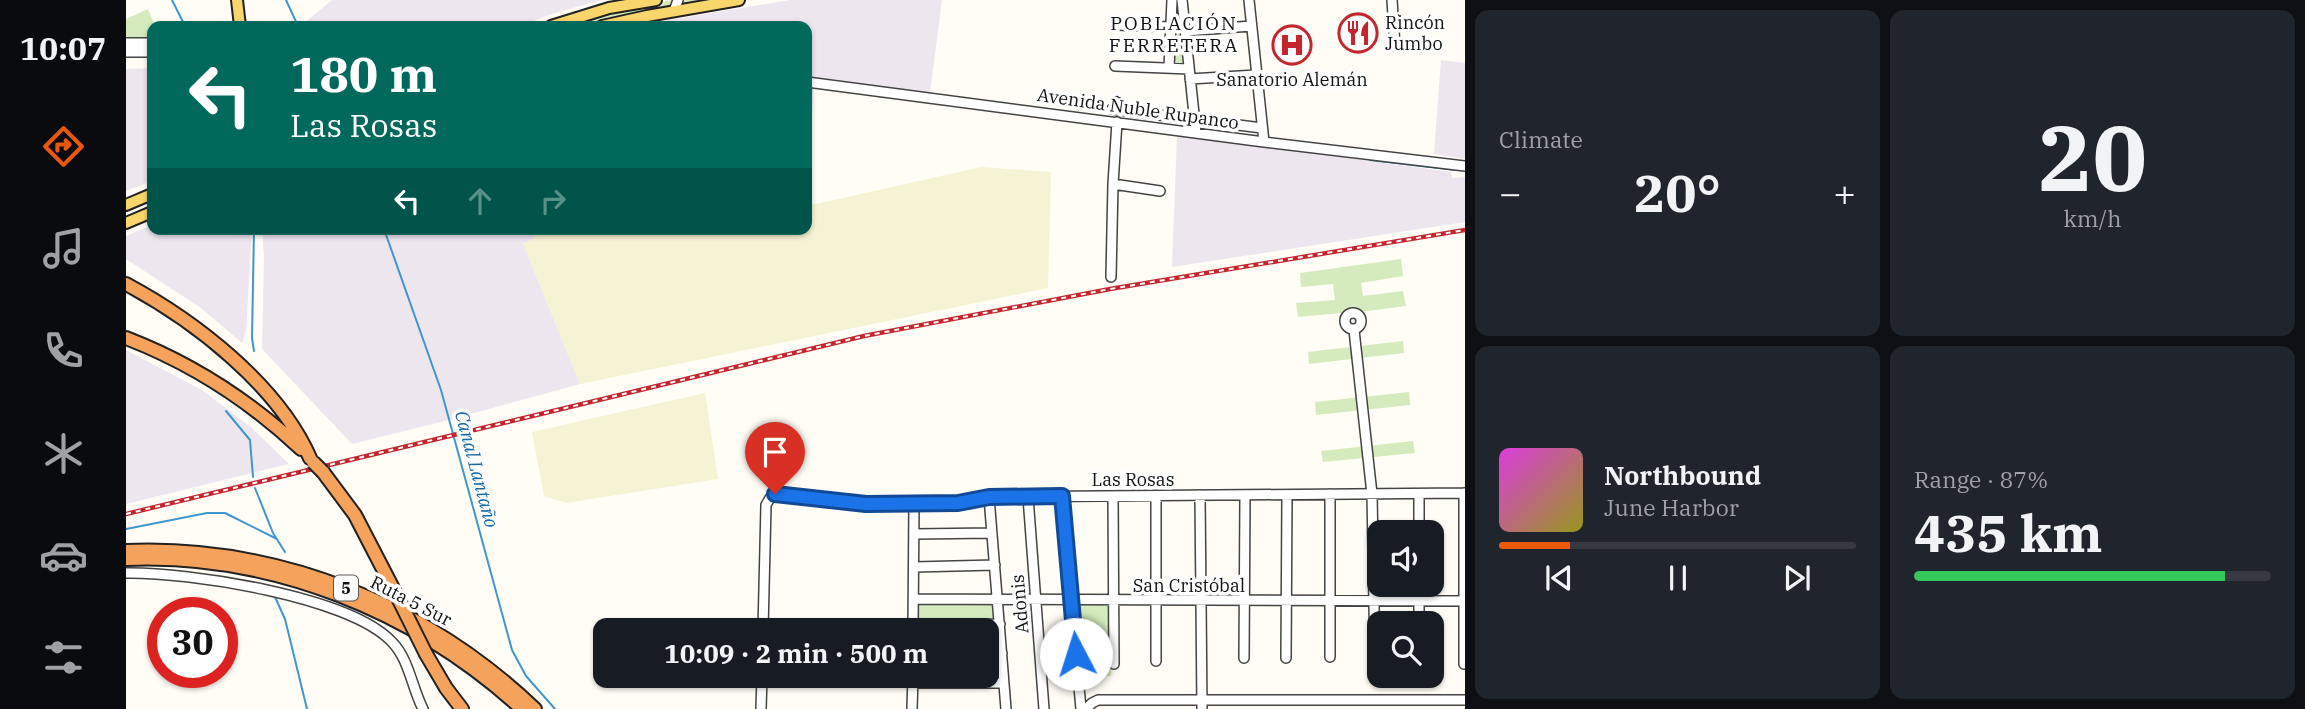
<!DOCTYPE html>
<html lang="en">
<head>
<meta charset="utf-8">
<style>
  body { margin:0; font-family:"IBM Plex Serif",serif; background:#20242c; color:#f1f3f6; height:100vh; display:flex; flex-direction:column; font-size:26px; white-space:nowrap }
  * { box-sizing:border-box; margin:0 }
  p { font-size:23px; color:#9ea1a6 }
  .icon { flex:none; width:38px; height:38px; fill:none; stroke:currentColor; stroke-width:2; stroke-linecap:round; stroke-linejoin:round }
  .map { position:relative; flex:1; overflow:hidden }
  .drawer { display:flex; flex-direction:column; gap:10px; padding:10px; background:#0d0f14; width:840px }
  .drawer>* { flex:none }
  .banner { position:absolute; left:21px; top:21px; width:665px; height:214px; border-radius:14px; box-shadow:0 2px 5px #0004; background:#00695c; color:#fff; overflow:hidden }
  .fabs { position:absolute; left:1241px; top:520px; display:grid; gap:14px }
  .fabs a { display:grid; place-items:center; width:77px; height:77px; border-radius:14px; background:#171b24; box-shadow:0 2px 5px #0004; font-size:35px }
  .speed { position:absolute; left:21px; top:597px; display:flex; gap:14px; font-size:35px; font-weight:700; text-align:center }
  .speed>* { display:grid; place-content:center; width:91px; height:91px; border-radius:50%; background:#171b24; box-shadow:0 2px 5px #0004; line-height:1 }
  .speed .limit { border:10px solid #d22; background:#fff; color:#111 }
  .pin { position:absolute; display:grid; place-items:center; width:60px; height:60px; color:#fff; margin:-72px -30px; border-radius:50% 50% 50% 0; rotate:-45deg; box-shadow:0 0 7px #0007 }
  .pin .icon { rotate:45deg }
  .me { position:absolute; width:77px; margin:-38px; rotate:355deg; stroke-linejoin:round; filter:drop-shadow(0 0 5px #0008) }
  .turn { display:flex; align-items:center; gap:24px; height:147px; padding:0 28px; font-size:32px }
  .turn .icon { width:91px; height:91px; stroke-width:2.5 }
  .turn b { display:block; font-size:49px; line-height:60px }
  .lanes { display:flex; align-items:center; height:66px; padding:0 28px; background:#0003; justify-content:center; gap:35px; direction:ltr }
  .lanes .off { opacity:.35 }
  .big { font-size:52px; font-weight:700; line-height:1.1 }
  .drawer .card { flex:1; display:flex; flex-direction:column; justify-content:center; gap:10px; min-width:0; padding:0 24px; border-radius:14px; background:#20242c }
  .drawer .dial { align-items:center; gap:0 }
  .dial b { font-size:91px; line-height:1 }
  .song { display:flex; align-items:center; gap:21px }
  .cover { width:84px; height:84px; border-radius:10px; background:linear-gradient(135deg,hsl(300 70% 55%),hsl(60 70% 35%)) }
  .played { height:7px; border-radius:4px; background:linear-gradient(90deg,#ea580c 20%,#363941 20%) }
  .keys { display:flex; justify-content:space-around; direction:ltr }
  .heat { display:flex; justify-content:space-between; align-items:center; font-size:38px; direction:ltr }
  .charge { height:10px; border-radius:5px; background:linear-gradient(90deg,#34c759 87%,#363941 0) }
  .drawer .tiles { flex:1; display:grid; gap:10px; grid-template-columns:repeat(2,1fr) }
  .trip { position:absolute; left:467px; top:618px; width:406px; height:70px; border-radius:14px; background:#171b24; box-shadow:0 2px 5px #0004; font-weight:700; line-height:70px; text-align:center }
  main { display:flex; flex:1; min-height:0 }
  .tab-bar { display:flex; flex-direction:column; width:126px; justify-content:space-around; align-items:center; background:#090b0e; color:#9ea1a6 }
  .tab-bar .icon { width:49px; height:49px }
  .tab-bar .on { color:#ea580c }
  .tab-bar b { font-size:32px; color:#f1f3f6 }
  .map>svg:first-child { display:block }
</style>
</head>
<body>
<main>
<nav class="tab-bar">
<b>10:07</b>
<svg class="icon on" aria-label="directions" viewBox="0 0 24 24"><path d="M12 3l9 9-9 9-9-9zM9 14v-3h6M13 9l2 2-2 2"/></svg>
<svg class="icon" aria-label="music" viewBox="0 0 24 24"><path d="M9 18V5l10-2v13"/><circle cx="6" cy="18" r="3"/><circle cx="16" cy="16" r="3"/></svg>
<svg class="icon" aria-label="phone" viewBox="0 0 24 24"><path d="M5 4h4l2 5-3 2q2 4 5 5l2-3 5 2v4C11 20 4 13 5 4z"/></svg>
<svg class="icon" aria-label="climate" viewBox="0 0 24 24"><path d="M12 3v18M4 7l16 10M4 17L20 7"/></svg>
<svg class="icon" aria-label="car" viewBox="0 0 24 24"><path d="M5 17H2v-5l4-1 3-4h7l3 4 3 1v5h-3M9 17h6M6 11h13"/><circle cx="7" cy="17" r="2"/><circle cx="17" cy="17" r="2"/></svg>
<svg class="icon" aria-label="filters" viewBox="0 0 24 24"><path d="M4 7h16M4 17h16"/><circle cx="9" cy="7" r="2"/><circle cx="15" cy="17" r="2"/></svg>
</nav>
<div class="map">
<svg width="1339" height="709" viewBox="0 0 1339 709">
  <rect width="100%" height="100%" fill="#fffdf5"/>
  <path fill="#eee6ef" d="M206,0H476L432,12L393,26H178L177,24Z
    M664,0H816L804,93L688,77L684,147H681V26H507Z
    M1315,60L1339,63V159L1308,154Z
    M26,68V181L0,191V69Z
    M1051,135L1325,172L1326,178L1339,177V222L1046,267Z
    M26,225V229H126L120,331L116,343L75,308L0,259V236Z
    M136,229H416L406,240L397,243L454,384L323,420L226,444L136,349L138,257Z
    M0,350L76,390L126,428L163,464L0,504Z"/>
  <path fill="#f6f3d4" d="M855,167L925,172L922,288L454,384L397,243L406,240L416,229H681V206Z
    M579,393L592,479L440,503L418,496L406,432Z"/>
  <path fill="#d5ebbd" d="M545,0H579L511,12L457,26H435L485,12Z
    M1047,0H1053L1059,65H1045Z
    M22,9L29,26H26V38H0V19Z
    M1275,259L1277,276L1235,283L1237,296L1277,291L1280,306L1234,312L1223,310L1215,313L1172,317L1170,303L1209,300L1207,284L1175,287L1174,273Z
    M1277,341L1278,353L1183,364L1182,352Z
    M1283,392L1284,405L1190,415L1189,402Z
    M1287,441L1289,453L1197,462L1195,451Z
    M869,600L871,620L793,624L792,602Z
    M946,603H983L985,676H969V663L952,664Z"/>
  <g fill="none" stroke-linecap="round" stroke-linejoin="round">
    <path stroke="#3f96cf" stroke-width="2" d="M46,0L59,26
      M160,0L172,26
      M1244,160L1330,170
      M258,229L315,390L386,650L400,676L429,709
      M128,351L126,338L128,229
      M100,411L124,440L127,477
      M129,488L147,533L159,552
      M0,529L81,513H99L151,539
      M149,597L159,619L181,709"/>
    <g stroke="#444" stroke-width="12">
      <path id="minor" d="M1056,0L1070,133
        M1123,0L1138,142
        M1266,0L1269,46
        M548,11L552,0
        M990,25L1045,27
        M1059,31L1125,26
        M0,43H26
        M0,52H26
        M989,66L1063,69
        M1043,68L1046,0
        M1064,79L1130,75
        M681,82L1138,142L1339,166
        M986,109L1136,128
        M987,184L1034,191
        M985,277L987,184L991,122
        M1219 321a8 8 0 1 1 16 0a8 8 0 1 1-16 0Z
        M1228,330L1246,494L1249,660
        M1074,495L1076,709
        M987,496L988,664
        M1030,496V661
        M863,497L880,709
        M902,497L918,709
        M936,497L955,709
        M1293,532V494
        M788,534L866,533
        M788,567L869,565
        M0,573C62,572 223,596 266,642C283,659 286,688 297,709
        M788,599L1339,601
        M1293,623V584
        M787,626L874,624
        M637,630L640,505L644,498L650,494L740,504L832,503L863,497L1339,493
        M787,630L788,503
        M861,653H876
        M1204,657V494
        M1118,658L1119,495
        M1160,658L1161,495
        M1338,664V493
        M787,683H878
        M635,709L636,676
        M786,709L787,676
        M960,709L966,703L972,700H1339"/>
    </g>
    <g stroke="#222" stroke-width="14">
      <path id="major" d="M111,0L114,26
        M425,26L483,8L530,0
        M476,26L521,16L613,0
        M0,205L26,194
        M0,223L26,212"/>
    </g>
    <g stroke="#222" stroke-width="16">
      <path id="highway" d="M0,284C69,321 152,385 184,458
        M0,338C65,363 124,401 175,449
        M197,472L229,515L272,598
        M0,551C152,545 299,604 409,709
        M0,559C146,553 289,611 396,709
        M300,654L320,688L336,709"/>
    </g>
    <use href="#minor" stroke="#fff" stroke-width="9"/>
    <use href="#major" stroke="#f9d66b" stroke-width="10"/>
    <use href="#highway" stroke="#f5a25d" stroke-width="12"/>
    <g stroke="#c4262e" stroke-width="4.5">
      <path id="rail" d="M0,514L738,336L984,289L1339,230"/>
    </g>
    <use href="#rail" stroke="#fff" stroke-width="2" stroke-dasharray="5" stroke-linecap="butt"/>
    <g stroke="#222" stroke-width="16" stroke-linecap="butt">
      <path id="highway-bridge" d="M187,462L197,472
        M272,598L300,654"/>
    </g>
    <use href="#highway-bridge" stroke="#f5a25d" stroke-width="12"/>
  </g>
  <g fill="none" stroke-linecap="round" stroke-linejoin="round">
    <g stroke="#114b97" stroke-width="18">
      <path id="route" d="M649,494L740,504L832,503L863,497L936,496L950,654"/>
    </g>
    <use href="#route" stroke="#1a73e8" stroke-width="12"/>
  </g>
  <defs>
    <g id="restaurant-ring" transform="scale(2.0125)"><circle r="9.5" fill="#fff" stroke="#c4262e" stroke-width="1.5"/><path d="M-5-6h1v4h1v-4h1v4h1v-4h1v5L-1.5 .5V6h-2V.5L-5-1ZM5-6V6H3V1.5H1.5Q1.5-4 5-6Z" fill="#c4262e"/></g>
    <g id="hospital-ring" transform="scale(2.0125)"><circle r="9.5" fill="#fff" stroke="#c4262e" stroke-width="1.5"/><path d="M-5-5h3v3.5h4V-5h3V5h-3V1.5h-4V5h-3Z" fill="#c4262e"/></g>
  </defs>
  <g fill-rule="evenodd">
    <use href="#restaurant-ring" x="1232" y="33"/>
    <use href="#hospital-ring" x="1166" y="45"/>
  </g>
  <g text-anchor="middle" stroke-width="7" stroke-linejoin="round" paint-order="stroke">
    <rect fill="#fff" stroke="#585858" stroke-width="2" x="208" y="575.5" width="24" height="25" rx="5"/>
    <g font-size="16" font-weight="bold" fill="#111">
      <text x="220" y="594">5</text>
    </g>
    <g font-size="18" fill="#111" stroke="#fff" text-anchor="start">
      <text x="1259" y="29">Rincón<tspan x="1259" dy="21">Jumbo</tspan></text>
      <text x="1166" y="86" text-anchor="middle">Sanatorio Alemán</text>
    </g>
    <g font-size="18" fill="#111" stroke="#fff">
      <text transform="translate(1012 109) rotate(8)" y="6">Avenida Ñuble Rupanco</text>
      <text x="1007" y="486">Las Rosas</text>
      <text x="1063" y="592">San Cristóbal</text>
      <text transform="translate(285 601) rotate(27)" y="6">Ruta 5 Sur</text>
      <text transform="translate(894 604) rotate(-95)" y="6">Adonis</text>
    </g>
    <g font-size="19" letter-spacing="2" fill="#111" stroke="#fff">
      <text x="1048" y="30">POBLACIÓN<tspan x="1048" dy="22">FERRETERA</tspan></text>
    </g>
    <g font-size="19" font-style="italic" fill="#1768a6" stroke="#fff">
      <text transform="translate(351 469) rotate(75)" y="7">Canal Lantaño</text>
    </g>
  </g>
</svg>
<div class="fabs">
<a><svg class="icon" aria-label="sound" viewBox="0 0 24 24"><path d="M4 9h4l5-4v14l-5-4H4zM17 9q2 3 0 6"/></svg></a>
<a><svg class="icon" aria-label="search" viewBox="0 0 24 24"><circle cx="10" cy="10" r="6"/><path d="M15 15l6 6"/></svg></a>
</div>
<div class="speed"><div class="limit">30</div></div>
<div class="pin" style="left:649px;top:494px;background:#d93025"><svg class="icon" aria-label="arrive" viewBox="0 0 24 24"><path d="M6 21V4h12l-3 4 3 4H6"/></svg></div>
<svg class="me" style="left:950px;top:654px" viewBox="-20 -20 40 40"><circle r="19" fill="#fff"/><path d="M0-13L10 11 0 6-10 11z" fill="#1a73e8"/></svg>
<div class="trip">10:09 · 2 min · 500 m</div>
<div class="banner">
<div class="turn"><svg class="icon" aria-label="left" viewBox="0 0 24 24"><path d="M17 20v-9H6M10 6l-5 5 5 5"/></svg><div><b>180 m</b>Las Rosas</div></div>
<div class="lanes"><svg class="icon" aria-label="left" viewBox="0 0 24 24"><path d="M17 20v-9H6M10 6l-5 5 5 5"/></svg><svg class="icon off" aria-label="ahead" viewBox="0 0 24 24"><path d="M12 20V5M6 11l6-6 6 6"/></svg><svg class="icon off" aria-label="right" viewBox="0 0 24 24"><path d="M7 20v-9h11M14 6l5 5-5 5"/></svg></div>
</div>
</div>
<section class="drawer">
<div class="tiles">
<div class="card"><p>Climate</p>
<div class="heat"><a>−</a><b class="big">20°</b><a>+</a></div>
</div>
<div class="card dial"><b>20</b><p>km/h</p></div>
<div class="card">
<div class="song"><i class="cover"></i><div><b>Northbound</b><p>June Harbor</p></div></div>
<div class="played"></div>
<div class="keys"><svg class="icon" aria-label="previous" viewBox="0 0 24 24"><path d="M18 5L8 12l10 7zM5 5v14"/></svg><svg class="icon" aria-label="pause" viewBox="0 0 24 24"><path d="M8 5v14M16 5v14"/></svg><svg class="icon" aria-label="next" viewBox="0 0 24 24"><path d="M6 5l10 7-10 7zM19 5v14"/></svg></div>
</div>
<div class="card"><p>Range · 87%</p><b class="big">435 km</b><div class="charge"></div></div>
</div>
</section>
</main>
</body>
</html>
